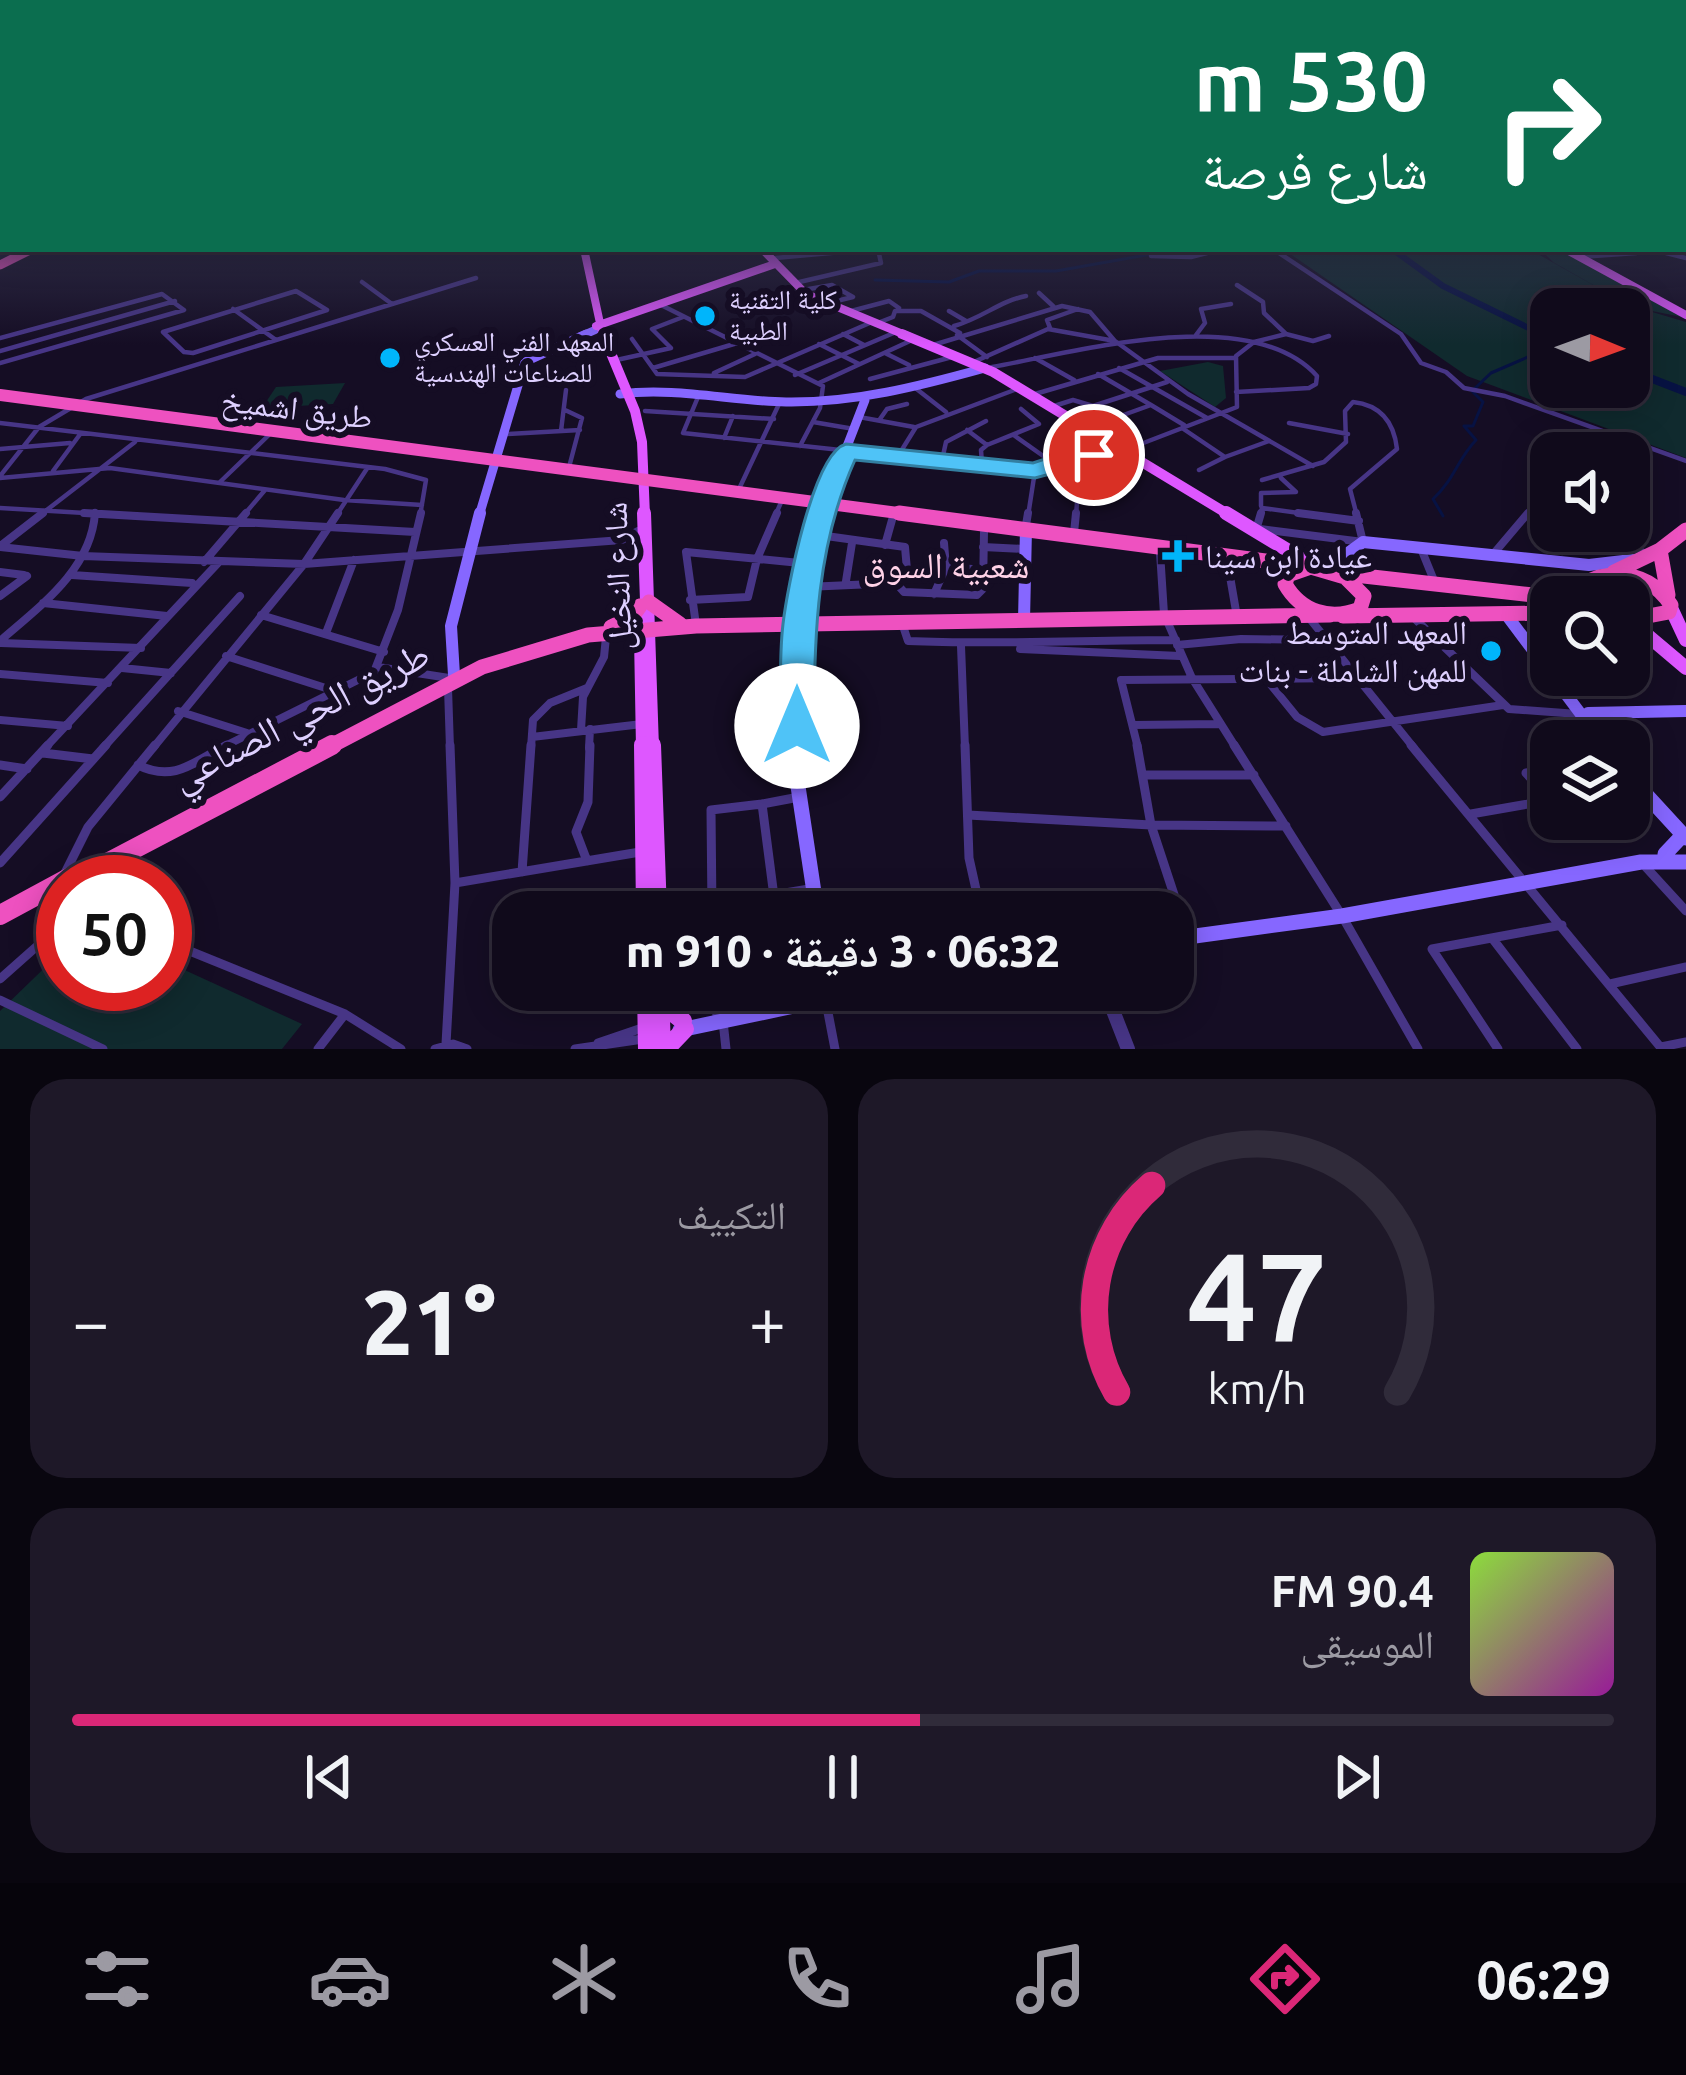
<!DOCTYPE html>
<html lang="ar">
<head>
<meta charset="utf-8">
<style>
  body { margin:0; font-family:Ubuntu,"Noto Naskh Arabic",sans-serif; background:#1e1828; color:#f1f3f6; direction:rtl; height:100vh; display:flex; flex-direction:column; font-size:45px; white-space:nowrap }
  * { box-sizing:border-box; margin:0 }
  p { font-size:39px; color:#9c9aa3 }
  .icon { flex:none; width:66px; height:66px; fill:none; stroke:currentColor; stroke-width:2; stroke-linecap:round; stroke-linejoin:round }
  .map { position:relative; height:1049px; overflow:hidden; direction:ltr }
  .drawer { display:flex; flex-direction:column; gap:30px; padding:30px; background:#09060f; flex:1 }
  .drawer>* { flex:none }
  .hud { position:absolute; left:0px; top:0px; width:1686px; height:252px; box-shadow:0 6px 30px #0003,0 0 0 3px #302b3a; direction:rtl; background:#0b6e4f; color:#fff; overflow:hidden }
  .needle { width:78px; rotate:91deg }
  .controls { position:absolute; left:1530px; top:288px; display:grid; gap:24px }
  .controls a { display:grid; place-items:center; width:120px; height:120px; border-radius:24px; background:#100a1b; box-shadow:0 6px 30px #0003,0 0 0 3px #302b3a; font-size:60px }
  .speed { position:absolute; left:36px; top:855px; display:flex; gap:24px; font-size:60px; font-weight:700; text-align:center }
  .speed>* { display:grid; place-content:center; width:156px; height:156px; border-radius:50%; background:#100a1b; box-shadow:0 6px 30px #0003,0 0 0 3px #302b3a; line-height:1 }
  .speed .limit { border:18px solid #d22; background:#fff; color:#111 }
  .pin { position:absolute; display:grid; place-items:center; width:102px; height:102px; color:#fff; margin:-51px; border:6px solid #fff; border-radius:50%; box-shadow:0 3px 12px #0007 }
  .me { position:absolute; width:132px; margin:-66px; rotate:0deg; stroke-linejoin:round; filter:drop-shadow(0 0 9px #0008) }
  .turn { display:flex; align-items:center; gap:42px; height:252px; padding:0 60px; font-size:54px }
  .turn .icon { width:156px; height:156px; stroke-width:2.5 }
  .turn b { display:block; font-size:84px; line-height:102px }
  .big { font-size:90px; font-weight:800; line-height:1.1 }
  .drawer .card { flex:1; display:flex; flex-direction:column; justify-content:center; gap:18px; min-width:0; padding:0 42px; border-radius:36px; background:#1e1828 }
  .drawer .dial { align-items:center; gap:0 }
  .dial svg { height:312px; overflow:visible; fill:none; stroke:#302b3a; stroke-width:7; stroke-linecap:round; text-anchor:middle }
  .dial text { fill:#f1f3f6; stroke:none }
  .song { display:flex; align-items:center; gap:36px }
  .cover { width:144px; height:144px; border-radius:18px; background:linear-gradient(135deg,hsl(90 70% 55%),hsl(300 70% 35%)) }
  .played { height:12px; border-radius:6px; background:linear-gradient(90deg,#db2777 55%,#302b3a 55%) }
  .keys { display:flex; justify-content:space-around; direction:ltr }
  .heat { display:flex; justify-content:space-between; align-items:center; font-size:66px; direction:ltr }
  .drawer .tiles { flex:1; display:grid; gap:30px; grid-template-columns:1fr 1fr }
  .card:last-child { grid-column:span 2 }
  .trip { position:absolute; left:492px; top:891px; width:702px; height:120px; border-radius:36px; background:#100a1b; box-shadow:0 6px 30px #0003,0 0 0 3px #302b3a; font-weight:800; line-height:120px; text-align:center; direction:rtl }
  .menu { display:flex; height:192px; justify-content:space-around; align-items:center; background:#06040b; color:#9c9aa3 }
  .menu .icon { width:84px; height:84px }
  .menu .active { color:#db2777 }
  .menu b { font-size:54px; color:#f1f3f6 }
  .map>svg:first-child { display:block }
</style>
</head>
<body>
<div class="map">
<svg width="1686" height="1049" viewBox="0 0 1686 1049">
  <rect width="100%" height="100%" fill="#150d24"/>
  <path fill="#102a2e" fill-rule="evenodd" d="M1283,249H1529L1625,303L1553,262L1540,249H1559L1682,317L1642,309L1686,322V458L1467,376ZM1551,309H1629V387H1551Z
    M1208,362L1223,366L1226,398L1215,407L1160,371Z
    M345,383L333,404L262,408L276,387Z
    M63,950V984H165V961L302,1024L282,1049H0V1011Z"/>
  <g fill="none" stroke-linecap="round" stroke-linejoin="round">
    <path stroke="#071243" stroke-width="3" d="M1173,255L1203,249
      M875,280L949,282L979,271H1056L1152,254
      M1443,516L1433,499C1454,480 1457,460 1476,440L1464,426H1473L1483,402L1472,391L1491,373L1551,347"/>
    <path stroke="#071243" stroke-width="6" d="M1392,249L1443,286L1547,337"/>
    <path stroke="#071243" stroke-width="8" d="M1541,334L1551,339
      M1629,370L1686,392"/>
    <path stroke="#473586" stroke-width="4.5" d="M1243,249H1257
      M1273,249L1401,334L1421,363L1446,372L1464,388L1505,396L1686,461
      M1650,249L1686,258
      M1151,256L1191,257L1223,249
      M1580,257L1636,253
      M775,258L875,249
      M362,282L392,304
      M795,283L881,263L878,249
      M803,290L832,285L853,297L828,303
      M296,291L327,310L193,353L184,352L163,332Z
      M1039,293L1053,306
      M661,305L823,386L820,408L800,446
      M233,309L276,340
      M851,311L889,301L899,308
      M949,311L966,321
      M875,324L893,317L895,311H921L960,333
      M954,326C983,318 999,301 1026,296
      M1050,328L1047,320L1078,309
      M843,334L864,345
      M1286,334L1313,341L1329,336
      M957,335L987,357
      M1196,335L1205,323L1201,309L1231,304
      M0,338L162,294L184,310L0,363
      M632,339L657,374L745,377L872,322
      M819,344L859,364
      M933,345L1062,306L1090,312L1114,340
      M0,351L175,301
      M885,353L909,365
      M1035,358L1074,380
      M612,361L671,348L652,329L683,317
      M976,361L1048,329L1115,341L1188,394L1313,466
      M992,367C1076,352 1250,302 1317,376L1316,384L1309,388L1236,392
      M653,368L734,344
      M1119,368L1207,418
      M714,373L755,354
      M795,375L896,332
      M870,379L952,357
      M819,383L910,341
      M914,387L946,412
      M1035,394L1158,358H1235
      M698,397L683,433L1035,471L1087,453L1116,469
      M1151,405L1184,425
      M1093,406L1115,418L1151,405L1098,374
      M1051,407L1073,400L1093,406L1167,382
      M565,410L582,418L568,471
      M645,411L774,419
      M859,417L914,427
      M880,419L887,409L907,404
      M813,422L854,429
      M0,423L385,469L426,480L420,516
      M1289,423L1348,434
      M1182,428L1225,457L1199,470
      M967,430L987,445
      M561,431L566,390
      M507,434L580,430
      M1015,436L1056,465
      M724,438L733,416
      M1133,447L1237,407L1236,356L1254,342L1286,334L1264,313L1263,302L1237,285
      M0,449L70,443
      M1567,453H1588
      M898,456L916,427L1017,389
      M1225,457L1269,441
      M942,460L946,442L986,421
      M982,464L981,450L987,445L1039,424L1021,409
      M53,471L81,433
      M0,476L39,427L86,399L476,278
      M0,478L110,468L344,500L422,505
      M1262,480L1324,462L1346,442L1345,411L1353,402C1380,405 1394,422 1397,449L1350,489L1357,516
      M220,482L272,432
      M739,489L779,404
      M1261,506V493L1296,492L1281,478
      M1534,506L1542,473L1551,464
      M0,508L136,516
      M39,516L135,442
      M95,516V511
      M243,516L265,490
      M336,516L368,467
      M775,516L783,498
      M1028,516L1035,471
      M1076,516L1078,489L1137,460
      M1260,516L1262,508L1321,516
      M1526,516L1534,506L1551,514"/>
    <path stroke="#473586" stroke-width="8" d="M84,513L415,532
      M1298,513L1359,521
      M1026,525L1028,513
      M1260,529L1363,542L1356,513
      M1256,530L1261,513
      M1590,531L1644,553
      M1617,531L1626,546
      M1074,533L1076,513
      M819,535L905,547L907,570
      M3,544L43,513
      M885,545L892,520
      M0,547L83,556L304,564L622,540L638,531
      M983,547L1025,549
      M1422,551L1435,583
      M1562,551L1583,531
      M1160,552L1164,614L1192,678L1236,748
      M1495,552L1528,513
      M1227,559L1237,617
      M204,562L246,513
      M946,567L1025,573
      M0,572L24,575
      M72,575L192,583
      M846,581L852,543
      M806,587L896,583L904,592L977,595L983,589L984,532
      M934,594L946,567L944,543
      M0,596L27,576
      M690,600L748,597L757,559L777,513
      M43,603L167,616
      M261,615L384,652
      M1413,617L1509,709L1578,714
      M1310,619L1414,748
      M696,625L686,552L810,564
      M903,626L908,641C998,645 1086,640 1176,640
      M326,633L354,560
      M0,641C40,606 91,570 95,513
      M1,643L141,648
      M1177,645L1241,639L1322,640
      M961,646L965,748
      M1020,649L1180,656
      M226,656L335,691
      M378,667L449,678
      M122,668L171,673
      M0,674L108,683
      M1267,680L1297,717L1323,732L1503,705
      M448,688L450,748
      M178,711L247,733
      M0,720L68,726
      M1133,725L1220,724
      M581,730L583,697L604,657L606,637
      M532,737L642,724
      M45,748L218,563
      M103,748L240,596
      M153,748L304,564L338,513
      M221,748L374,672L398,610L421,513
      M531,748L533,720L550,703L587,688
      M589,748L590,729
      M1138,748L1121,680L1353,678"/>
    <path stroke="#473586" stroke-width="9" d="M965,745L969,858L981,912
      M1137,745L1151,825L1187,934
      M1234,745L1342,916L1418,1049
      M1411,745L1662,1049
      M43,753L93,759
      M0,765L27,769
      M138,765C174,783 194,762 227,745
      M1551,769L1526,773L1551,800
      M1145,775H1254
      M0,797L48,745
      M1471,814L1551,800
      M968,815L1151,825L1286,826
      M587,861L576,832L588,802L590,745
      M0,863L106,745
      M1643,864L1686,911
      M522,872L531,745
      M65,873L88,827L155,745
      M455,883L640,852
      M712,905L809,889
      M712,912L711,810L762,804
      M776,912L762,804L799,797
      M1492,938L1577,1049
      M165,941L345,1014L401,1049
      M0,979L63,923
      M1610,984L1686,967
      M716,990L717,1019
      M788,990L790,1005
      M0,1000L103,1049
      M826,1002L835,1049
      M723,1021L726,1049
      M598,1043L642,1028
      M446,1044L455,883L450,745
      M1661,1047L1686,1042
      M318,1049L345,1014
      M435,1049L453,1044L467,1049
      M575,1049L643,1039
      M1498,1049L1432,949L1562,925"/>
    <path stroke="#473586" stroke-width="14" d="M1105,990L1128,1049"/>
    <path stroke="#8667ff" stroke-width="8" d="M579,337L595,330"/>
    <path stroke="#8667ff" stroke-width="9" d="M620,394C676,387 730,401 786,402C854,403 920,386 985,368
      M479,516L525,362L586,334
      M820,516L865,400"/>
    <path stroke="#8667ff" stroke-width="12" d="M1326,569L1363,542L1589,565L1632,560
      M1505,613L1601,741
      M1024,620L1026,529
      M454,675L451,626L480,513
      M1588,713L1686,711
      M796,748L797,632L820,513"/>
    <path stroke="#8667ff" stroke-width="15" d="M796,745V773L817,912
      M1629,776L1686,838
      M1665,854L1683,835
      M1173,939L1342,916L1641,862H1686
      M680,1030L870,990"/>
    <path stroke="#de57ff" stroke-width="8" d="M584,249L603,337
      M762,249L806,294L910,337
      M1565,249L1686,315
      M596,326L775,264"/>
    <path stroke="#de57ff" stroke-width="10" d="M603,334L635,411L642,442L645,516
      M902,334L993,372L1231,516"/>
    <path stroke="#de57ff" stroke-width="14" d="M644,513L652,748
      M1226,513L1307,562
      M1671,608L1686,640
      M1634,624L1686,668
      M641,637L643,748"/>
    <path stroke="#de57ff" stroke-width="18" d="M643,745L645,912
      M652,745L658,912
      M646,990L647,1049
      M660,990L662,1049
      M661,1003L683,1021
      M666,1049L685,1029"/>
    <path stroke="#ee51c0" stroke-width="9" d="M0,265L32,249"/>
    <path stroke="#ee51c0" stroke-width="12" d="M0,395L921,516"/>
    <path stroke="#ee51c0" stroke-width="15" d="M899,513L1311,567
      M1660,550L1668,595
      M1311,567L1345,577L1364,596L1360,609C1330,621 1301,612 1285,584L1288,575Z
      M1614,572L1660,550L1686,530
      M1337,573L1533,595L1559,593L1599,577
      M1603,597L1597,589L1599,577C1629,571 1654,579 1671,605L1669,612L1648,616L1629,612
      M649,602L680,624
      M1343,616L1551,613
      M1629,623L1639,628
      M611,627L632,617L640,606
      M327,748L482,667L588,635L696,626L1330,615"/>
    <path stroke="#ee51c0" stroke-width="20" d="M71,882L332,745
      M0,915L76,874"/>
  </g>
  <linearGradient id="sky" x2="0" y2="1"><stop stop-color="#0c0714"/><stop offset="0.57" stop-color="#353550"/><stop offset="1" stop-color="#353550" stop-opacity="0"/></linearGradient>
  <rect width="1686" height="345" fill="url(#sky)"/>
  <path fill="#4fc3f7" stroke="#337fa1" stroke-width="3" d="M846,444L1033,463L1087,445L1107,455L1103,460L1035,478L855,460C817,544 814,634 814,726L809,735L797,739L785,735L780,726C781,692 779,657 783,624C787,589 813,453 846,444Z"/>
  <g fill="#00b5fb" stroke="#150d24" stroke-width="4.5">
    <circle cx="705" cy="316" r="12"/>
    <circle cx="390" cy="358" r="12"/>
    <path d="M1172 538h12v12h12v12h-12v12h-12v-12h-12v-12h12z"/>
    <circle cx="1491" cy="651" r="12"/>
  </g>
  <g text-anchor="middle" stroke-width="12" stroke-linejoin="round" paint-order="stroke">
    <g font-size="27" fill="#ded0ff" stroke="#150d24" text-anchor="start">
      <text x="729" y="309">كلية التقنية<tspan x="729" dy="31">الطبية</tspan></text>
      <text x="414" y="351">المعهد الفني العسكري<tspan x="414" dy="31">للصناعات الهندسية</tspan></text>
    </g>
    <g font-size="33" fill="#ded0ff" stroke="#150d24">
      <text transform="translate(297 408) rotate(7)" y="12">طريق اشميخ</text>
      <text transform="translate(617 576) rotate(-92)" y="12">شارع النخيل</text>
    </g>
    <g font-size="33" fill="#ded0ff" stroke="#150d24" text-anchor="start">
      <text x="1205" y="568">عيادة ابن سينا</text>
      <text x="1467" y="644" text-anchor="end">المعهد المتوسط<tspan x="1467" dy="38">للمهن الشاملة - بنات</tspan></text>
    </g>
    <g font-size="36" fill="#ffd2e7" stroke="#150d24">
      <text x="946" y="578">شعبية السوق</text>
    </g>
    <g font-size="39" fill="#ded0ff" stroke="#150d24">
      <text transform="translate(300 715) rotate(-27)" y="14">طريق الحي الصناعي</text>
    </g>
  </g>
</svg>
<div class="controls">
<a><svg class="needle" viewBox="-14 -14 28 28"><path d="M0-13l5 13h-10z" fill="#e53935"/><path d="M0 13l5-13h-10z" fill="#9c9aa3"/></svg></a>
<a><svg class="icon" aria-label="sound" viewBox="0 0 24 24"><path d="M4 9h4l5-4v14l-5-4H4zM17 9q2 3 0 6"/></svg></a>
<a><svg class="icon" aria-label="search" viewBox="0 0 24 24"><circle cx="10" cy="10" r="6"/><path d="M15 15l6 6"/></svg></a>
<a><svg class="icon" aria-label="layers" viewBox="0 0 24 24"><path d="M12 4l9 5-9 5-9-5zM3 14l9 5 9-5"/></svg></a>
</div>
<div class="speed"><div class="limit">50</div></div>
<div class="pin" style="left:1094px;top:455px;background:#d93025"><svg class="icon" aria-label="arrive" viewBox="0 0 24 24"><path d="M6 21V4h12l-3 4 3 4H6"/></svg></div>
<svg class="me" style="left:797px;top:726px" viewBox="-20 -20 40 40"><circle r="19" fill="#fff"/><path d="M0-13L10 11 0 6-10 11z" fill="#4fc3f7"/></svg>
<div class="trip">06:32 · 3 دقيقة · 910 m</div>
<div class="hud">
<div class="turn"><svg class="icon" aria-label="right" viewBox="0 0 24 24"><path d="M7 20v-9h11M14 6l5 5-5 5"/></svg><div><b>530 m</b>شارع فرصة</div></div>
</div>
</div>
<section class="drawer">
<div class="tiles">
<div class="card dial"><svg viewBox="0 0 100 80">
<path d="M14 69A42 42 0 1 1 86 69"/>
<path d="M14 69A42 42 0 0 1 23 16" stroke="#db2777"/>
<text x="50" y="56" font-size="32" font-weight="700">47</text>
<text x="50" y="72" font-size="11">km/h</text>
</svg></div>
<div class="card"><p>التكييف</p>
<div class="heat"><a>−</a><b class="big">21°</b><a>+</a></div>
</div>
<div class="card">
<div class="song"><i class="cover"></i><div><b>90.4 FM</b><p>الموسيقى</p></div></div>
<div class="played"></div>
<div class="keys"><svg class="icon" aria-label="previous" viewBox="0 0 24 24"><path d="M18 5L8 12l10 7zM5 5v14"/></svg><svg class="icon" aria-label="pause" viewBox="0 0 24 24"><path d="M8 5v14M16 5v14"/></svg><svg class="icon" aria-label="next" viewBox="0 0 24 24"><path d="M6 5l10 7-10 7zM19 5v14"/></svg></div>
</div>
</div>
</section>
<nav class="menu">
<b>06:29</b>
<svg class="icon active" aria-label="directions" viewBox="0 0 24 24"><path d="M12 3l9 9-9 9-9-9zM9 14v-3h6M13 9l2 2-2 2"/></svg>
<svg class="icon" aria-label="music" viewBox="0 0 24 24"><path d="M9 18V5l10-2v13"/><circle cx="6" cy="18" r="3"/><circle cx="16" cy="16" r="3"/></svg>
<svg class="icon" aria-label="phone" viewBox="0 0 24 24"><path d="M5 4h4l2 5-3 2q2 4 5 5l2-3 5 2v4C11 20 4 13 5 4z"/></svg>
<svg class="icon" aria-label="climate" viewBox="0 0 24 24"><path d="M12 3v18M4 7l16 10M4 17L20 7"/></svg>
<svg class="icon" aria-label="car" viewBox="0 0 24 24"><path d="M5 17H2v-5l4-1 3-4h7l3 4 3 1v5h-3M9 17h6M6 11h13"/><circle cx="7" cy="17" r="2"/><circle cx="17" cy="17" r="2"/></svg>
<svg class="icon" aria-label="filters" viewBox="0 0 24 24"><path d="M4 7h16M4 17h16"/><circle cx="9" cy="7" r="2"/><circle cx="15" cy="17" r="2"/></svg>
</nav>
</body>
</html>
